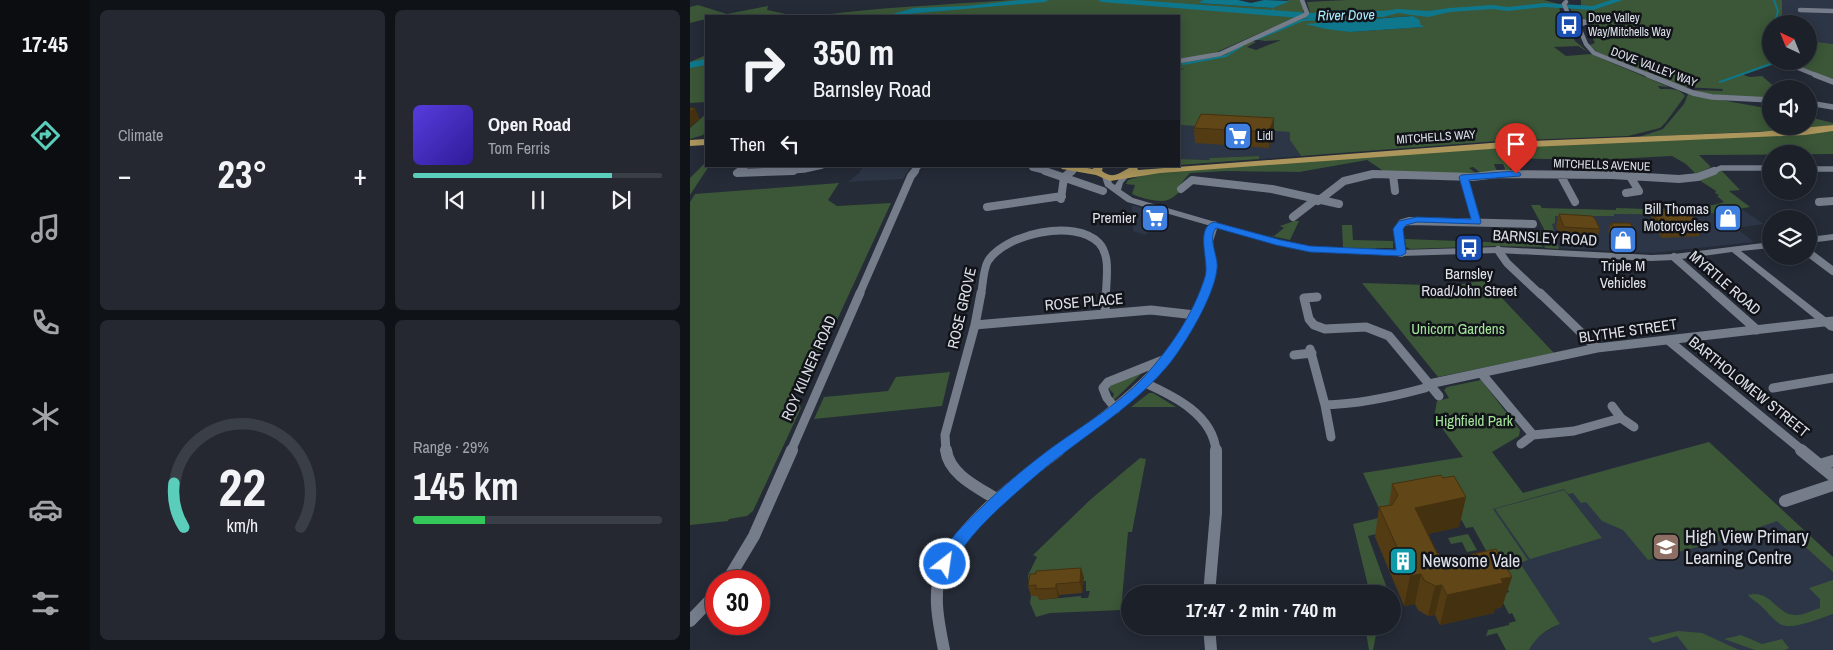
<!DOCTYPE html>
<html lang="en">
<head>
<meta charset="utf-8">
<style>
  body { margin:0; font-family:"Archivo Narrow",sans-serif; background:#252831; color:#f1f3f6; height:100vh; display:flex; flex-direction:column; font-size:19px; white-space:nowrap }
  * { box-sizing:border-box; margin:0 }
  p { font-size:16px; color:#a0a3a8 }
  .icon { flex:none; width:28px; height:28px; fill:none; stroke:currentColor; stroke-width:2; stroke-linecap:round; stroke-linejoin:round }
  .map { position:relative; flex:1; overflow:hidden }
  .side { display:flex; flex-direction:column; gap:10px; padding:10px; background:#0f1217; width:600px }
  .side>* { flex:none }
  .guide { position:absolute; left:15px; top:15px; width:475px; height:152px; border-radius:0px; box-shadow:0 2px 12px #0003,0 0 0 1px #3a3e46; background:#1c2029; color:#f1f3f6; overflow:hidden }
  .needle { width:32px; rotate:317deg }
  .controls { position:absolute; left:1072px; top:15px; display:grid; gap:10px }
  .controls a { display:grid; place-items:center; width:55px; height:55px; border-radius:50%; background:#1c2029; box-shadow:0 2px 12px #0003,0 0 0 1px #3a3e46; font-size:25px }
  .speed { position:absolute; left:15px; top:570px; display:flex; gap:10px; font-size:25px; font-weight:700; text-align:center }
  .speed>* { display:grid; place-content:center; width:65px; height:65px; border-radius:50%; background:#1c2029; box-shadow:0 2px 12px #0003,0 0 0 1px #3a3e46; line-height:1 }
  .speed .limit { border:8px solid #d22; background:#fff; color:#111 }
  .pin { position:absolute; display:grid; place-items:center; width:42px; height:42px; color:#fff; margin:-51px -21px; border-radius:50% 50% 50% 0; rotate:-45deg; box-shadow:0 0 5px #0007 }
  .pin .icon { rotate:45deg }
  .me { position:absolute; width:55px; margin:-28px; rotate:30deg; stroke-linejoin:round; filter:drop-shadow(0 0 4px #0008) }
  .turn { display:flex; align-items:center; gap:18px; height:105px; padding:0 25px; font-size:22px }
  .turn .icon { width:65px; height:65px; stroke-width:2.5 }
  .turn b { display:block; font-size:35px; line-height:42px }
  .then { display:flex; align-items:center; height:48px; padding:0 25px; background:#0003; gap:10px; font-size:19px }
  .big { font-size:38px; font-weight:700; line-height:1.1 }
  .side .widget { flex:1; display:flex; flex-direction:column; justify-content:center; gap:8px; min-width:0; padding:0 18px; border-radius:8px; background:#252831 }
  .side .dial { align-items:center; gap:0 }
  .dial svg { height:130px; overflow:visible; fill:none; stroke:#3a3e46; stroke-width:7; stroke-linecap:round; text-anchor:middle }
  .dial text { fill:#f1f3f6; stroke:none }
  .song { display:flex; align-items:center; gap:15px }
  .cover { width:60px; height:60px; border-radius:8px; background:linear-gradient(135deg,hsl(250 70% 55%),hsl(250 70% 35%)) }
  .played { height:5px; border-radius:2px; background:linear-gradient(90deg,#5bcebb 80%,#3a3e46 80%) }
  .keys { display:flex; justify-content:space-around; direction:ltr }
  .heat { display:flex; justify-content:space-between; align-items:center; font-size:28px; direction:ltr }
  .charge { height:8px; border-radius:4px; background:linear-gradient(90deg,#34c759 29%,#3a3e46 0) }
  .side .tiles { flex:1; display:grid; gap:10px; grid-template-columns:repeat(2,1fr) }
  .trip { position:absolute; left:431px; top:585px; width:280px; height:50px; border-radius:25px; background:#1c2029; box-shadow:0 2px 12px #0003,0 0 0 1px #3a3e46; font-weight:700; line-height:50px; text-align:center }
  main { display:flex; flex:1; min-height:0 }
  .tab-bar { display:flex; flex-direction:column; width:90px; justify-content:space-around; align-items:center; background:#0b0d10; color:#a0a3a8 }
  .tab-bar .icon { width:35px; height:35px }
  .tab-bar .selected { color:#5bcebb }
  .tab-bar b { font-size:22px; color:#f1f3f6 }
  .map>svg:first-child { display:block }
</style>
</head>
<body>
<main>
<nav class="tab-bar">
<b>17:45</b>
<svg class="icon selected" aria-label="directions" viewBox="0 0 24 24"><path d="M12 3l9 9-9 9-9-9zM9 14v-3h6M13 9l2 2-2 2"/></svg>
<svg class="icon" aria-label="music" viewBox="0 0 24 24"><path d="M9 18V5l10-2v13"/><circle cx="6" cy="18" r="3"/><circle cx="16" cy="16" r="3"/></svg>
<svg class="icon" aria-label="phone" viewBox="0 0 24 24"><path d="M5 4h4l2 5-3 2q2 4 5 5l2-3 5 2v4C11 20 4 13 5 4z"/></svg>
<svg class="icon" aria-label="climate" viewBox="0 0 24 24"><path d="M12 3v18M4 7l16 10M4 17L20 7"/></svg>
<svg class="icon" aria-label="car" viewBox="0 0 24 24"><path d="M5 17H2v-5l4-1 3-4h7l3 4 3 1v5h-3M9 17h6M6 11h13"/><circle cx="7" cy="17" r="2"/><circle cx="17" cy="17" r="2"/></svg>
<svg class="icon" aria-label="filters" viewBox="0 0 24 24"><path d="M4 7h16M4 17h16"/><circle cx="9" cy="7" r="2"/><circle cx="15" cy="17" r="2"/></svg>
</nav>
<section class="side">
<div class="tiles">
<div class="widget"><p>Climate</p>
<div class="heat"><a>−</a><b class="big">23°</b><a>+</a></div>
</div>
<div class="widget">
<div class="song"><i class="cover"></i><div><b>Open Road</b><p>Tom Ferris</p></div></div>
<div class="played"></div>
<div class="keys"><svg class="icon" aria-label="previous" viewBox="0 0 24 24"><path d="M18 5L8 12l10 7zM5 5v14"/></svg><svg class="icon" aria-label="pause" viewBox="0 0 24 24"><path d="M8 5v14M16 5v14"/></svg><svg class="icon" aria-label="next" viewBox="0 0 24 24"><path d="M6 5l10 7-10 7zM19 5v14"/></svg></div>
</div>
<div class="widget dial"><svg viewBox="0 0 100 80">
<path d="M14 69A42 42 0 1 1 86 69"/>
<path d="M14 69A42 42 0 0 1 8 42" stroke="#5bcebb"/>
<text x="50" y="56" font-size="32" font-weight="700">22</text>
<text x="50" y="72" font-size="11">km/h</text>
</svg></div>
<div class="widget"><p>Range · 29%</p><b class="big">145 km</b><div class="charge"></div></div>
</div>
</section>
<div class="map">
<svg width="1143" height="650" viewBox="0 0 1143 650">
  <rect width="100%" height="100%" fill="#252b37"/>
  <path fill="#2d3646" d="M1092,0H1143V44L1119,41V24H1092Z
    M489,125L600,132V140L611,156L569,159V156L521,158L519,160L489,159Z
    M173,166H221L213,179L158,182L169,173Z
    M442,205L480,216L455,235L443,231Z
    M1050,208L1074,224L1046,228L1064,242L962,253L864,248L851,213L1012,215Z
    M1019,442L1143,557V650H839L846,637L870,624L791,504Z"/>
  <path fill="#3b5737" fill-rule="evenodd" d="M321,0H513L508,3L583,8L599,0H610L614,9L613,14L527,52L516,55L489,59V16H124C189,7 255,5 321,0Z
    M656,0H854L869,4L870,12L885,41L898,52L888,46L864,47L876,56L901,54L979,87L968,86L970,89C979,89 990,88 995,96L976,122L970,128L938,136L808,141L611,156L600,140V132L489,125V70L494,69L489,68V62L517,58L560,40L566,42L557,47L566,50L591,40L575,41L563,39L620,13L617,2ZM723,16L730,20L729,23L733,27L660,32L625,26L631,23L645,21Z
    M891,0H1092V24H1081V61L1088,63L1053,75L1060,77L1072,76L1087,89H1081V99L1019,95L1002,90L1033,91L1032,89L993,87L907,52L900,45L905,43L897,26L900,21L885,17L878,5L891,7Z
    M8,5L37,14L78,6L77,10L105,16H16V19L0,23V7Z
    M1119,41L1143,44V80L1095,61H1119Z
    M16,55V102L0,103V62Z
    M998,94L1081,109V126H1119V117L1143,123V125L1102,130L949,137L973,129L994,104Z
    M16,114V131L13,135L0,139V128Z
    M1143,131V154L1009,155L1021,167L1006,174L996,164L982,156L903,160L816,158L821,171H812L811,170L815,169L813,164H804L807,172L792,174L783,167L779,168L787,174L692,172V170L677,160L609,172L536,171L500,173L487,188L492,190C488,193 483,198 478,200C468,203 451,198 442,194L445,185L436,184L438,180L460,173L754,151Z
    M569,156V159L489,165V159L519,160L520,158Z
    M16,162V166H19L0,195V178Z
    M1031,170L1050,190L1039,191L1060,207L1012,215L924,214V216H865V223L862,224L869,249L855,248L848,231H854V229L841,205H850L852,208L926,210V208C957,209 1005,212 1034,202L1027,196L1029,195L1025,193L1026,191L1009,180Z
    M149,183L138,200L147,206L201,203L118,383L104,390L97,402H108L111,408L63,511L57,516L39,519L38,521L0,525V202L5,194Z
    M604,221H609L600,240L577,235L584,236L594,228L590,226Z
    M652,225H662L663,240L703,241V248H653Z
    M715,239L852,244L853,247L806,246L720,249L716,247Z
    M795,280L864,353L748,377L672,283L737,285L745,289Z
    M260,372L252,406L124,419L134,397L198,391L206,377Z
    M453,372L424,400L422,399L424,394L419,389L420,386Z
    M791,380L830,430L829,436L802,452L833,493L1019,442L1143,557V572L1087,521L1070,527L1071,530L958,560L933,530L912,521L896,502L891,503L883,493L878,494L874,489L803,509L838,560L830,563L870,624C855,630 847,636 839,650H816L807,633L796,636L798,630L819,625V623L826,621L822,613L819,614L809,595L819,592L783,527L776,528L763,505L699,531L678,536L699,594H680L663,524L693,517L673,473L773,457L744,417L747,401L759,398L754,390L757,387Z
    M459,393H463L486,407H441Z
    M450,458L456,459L442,532H438L431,610L360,613L346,617L340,603L341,596H349V600L391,596V598H398L400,591H396V581H393V578L339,585L338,575L347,557L343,555L400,500Z
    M874,490L912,538L840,559L805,509Z
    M778,534L787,550L777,552L772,542L761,544L758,538Z
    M1143,580V614C1130,618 1102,631 1090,624C1082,619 1077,611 1070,605C1066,601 1062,600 1058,595C1081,588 1086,616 1107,615C1114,615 1123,610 1130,608V599L1119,588Z
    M675,626H692L686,635L683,650H679Z
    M988,631L1012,633L1049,650H998L987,636L963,643L958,638Z
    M1051,635L1072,644L1092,639L1099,648L1095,650H1065L1034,639Z"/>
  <path fill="#0f778c" d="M513,0H548L561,3L574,0L600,1L583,8L508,3Z
    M723,16L730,20V24L734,27L660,32L636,29L615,24Z"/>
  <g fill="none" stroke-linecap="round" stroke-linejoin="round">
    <path stroke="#0f778c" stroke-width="2" d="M1084,0L1088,11L1084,24
      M583,10V12
      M673,19L684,14
      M567,39L613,20L663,18L671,14
      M493,64L536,56L552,46
      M1030,82L1086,62"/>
    <path fill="#0f778c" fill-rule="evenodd" d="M331,0H359L355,2L195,16L224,8L276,6Z
      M408,0H444L623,13L649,10L693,11L708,9L738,11L760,8L802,5L818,7L854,3L903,6L921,0H933L903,10L854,7L818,11L802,9L760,12L738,17L708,13L693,17L649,16L623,19L412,2Z
      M16,59V65L0,68V62Z"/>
    <path stroke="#757c8a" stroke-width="4.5" d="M876,2L874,4L879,16L884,20
      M1110,10L1143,11
      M884,20L897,22L888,25L881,22Z
      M888,25L896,44L904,53L961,76
      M489,61L530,54L615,15L617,13L612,0
      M1091,61L1128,76"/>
    <path stroke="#757c8a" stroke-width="5.5" d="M958,75L1003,93L1022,97L1081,100
      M1125,75L1143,82
      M1119,103L1143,107
      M342,168L359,172
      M1119,169H1143
      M48,172L56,166
      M85,172L114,170L132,166
      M224,172L229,166
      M380,172L384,169
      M1021,172L1031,168H1081"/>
    <path stroke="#757c8a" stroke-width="8" d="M50,171L47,173L103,171
      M355,171L413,191
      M703,175L705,191
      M871,176L885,202
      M774,177L787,222
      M491,189L502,180L582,189L649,204
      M936,193L949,191L939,175
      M371,199L374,177L382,171
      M628,201L654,181L683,174L783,177L808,174L922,175L989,179L1008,177L1024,171
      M1129,202L1143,201
      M297,207L372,196
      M603,217L625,200
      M808,250L817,263L851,295
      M711,253L708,229L712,223L719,221L843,224
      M1119,253L1143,271
      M984,257L1027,295
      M169,295L221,176L225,171
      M291,295C293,285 293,269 298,261C315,234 385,218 409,243C421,256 416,279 416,295
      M514,295L522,268L519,241L524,225"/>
    <path stroke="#757c8a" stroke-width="9" d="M850,293L907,348
      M1025,293L1067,330
      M627,297L614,298L619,319L624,325L635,329L676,327L699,336L749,396
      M415,313L416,293
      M285,325L461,310L505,315
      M978,340L1113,451
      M620,349L635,405C669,404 702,397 735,388L739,384L907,348L1143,321
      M604,355L622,353
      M791,373L843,435L884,431L931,418L922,406
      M455,383C484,396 523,415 526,451
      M1083,388L1143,378
      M635,405L641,437
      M426,409L417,398L413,388L418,382L473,360
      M931,418L944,427
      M831,444L843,435
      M101,451L170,293
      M256,451L255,435L285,325L291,293
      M368,451C430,404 484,369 515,293"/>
    <path stroke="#757c8a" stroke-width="12" d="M256,450C259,475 289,488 308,500
      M1111,450L1143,476
      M1130,465L1143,461
      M1095,501L1143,485
      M37,581L64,536L102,450
      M519,594L526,513V450
      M0,621L26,594
      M519,626L521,650
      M254,650C249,625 243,598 250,574C263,529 333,477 369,450"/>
    <path fill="#757c8a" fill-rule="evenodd" d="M433,173H436L440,175L433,183L431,190L443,198L591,241L619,246L711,250L808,247L961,255L984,254L1081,242V248L1051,251L1143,323V331L1139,330L1042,252L984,260L961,261L808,253L711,256L619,252L587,245L437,202L415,186L412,177L413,175H419L422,183L425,185Z
      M1143,234V240L1119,243V237Z"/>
    <path fill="#ac965c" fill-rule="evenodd" d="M1143,125V131L1115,135L814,148L470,173L420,181L406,175L372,169L370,167L386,166L403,169L404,166H413L412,171C428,183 434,165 447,167L448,170L814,142L1068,132Z
      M16,139V145L0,146V140Z"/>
  </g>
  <path fill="#533c14" d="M511,114L584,133L579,148L505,143L504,128Z
    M969,211L1012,227L1009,236L972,238L960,222L962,213H968Z
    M869,214L910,229L906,241L871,239L866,226Z
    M921,223L948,235L945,243H926L918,232Z
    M753,478L776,497L769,527L738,534L747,553L812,607L805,609L804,613L750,625L745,615L738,616L728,610L725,604L714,606L685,537L689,507L699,505L702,484Z
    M391,568L394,578L392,593L369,595L368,598L349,600L347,596H341L338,586Z"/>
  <path fill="#443110" d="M5,108L10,119L0,127V112Z
    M584,118V133L579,148V132Z
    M776,497L769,527L720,538L725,508Z
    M391,568L394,578L392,593L390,582Z
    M731,574L725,604L714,606L720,576Z
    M822,577L812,607L805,609L804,613L750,625L757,595L811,579Z
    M366,584L369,595L368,598L366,588Z
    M752,585L745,615L738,616L745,586Z"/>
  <path fill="#614617" stroke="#443110" d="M0,108H5L0,112Z
    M511,114L584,118L579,132L504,128Z
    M997,210L1012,227L975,229L962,213H971L969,211Z
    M869,214L902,216L905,219L910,229L874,227Z
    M921,223H940L948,235H929Z
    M751,475L753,478L764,476L776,497L725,508L747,553L758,559L806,549L822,577L811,579L813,583L757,595L752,585L745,586L734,580L731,574L720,576L689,507L702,505L708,495L702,484Z
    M391,568L390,582L366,584V588L346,589V585L338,586L340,574H346V571Z"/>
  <path fill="#1a73e8" stroke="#114b97" d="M826,171L831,174L830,176L779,180L791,222L790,224L727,222L716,225L713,229L716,253L711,256L620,252L586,245L526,228C517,240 529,256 527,269C524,296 497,341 480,363C449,401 409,426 370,456C355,467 341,480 327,492C301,515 276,538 260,569L255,571L249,569L247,564C256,541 273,525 291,508C312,487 336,467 360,449C391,426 427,406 454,377C480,348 503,315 515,277C520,262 504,228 524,222L591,240L620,246L706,250L703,229L709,221L727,217L781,219L769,177L771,175Z"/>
  <defs>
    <g id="bus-square" transform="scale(1.4375)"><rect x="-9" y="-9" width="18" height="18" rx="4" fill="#1a4fb4" stroke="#111319"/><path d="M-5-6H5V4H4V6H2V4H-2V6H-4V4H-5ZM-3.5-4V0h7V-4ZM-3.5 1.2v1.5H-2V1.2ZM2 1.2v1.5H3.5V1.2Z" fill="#fff"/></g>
    <g id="supermarket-square" transform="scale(1.4375)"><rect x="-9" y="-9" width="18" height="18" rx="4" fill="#3f7fe0" stroke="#111319"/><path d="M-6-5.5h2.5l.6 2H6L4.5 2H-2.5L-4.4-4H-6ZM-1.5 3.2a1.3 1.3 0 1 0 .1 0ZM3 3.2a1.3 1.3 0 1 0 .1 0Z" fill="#fff"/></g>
    <g id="shop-square" transform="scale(1.4375)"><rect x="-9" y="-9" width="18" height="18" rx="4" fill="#3f7fe0" stroke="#111319"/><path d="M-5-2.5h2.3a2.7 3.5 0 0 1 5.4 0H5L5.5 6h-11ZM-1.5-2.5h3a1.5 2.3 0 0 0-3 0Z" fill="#fff"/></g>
    <g id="school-square" transform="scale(1.4375)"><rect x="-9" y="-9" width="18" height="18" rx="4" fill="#8d6e63" stroke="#111319"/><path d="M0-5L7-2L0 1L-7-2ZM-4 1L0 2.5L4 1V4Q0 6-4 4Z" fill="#fff"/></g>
    <g id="building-square" transform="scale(1.4375)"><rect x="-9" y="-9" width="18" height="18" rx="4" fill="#0f9aa8" stroke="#111319"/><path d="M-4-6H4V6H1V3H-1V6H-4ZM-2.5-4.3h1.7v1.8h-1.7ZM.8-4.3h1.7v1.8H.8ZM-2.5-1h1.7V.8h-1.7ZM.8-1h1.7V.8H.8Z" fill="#fff"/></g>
  </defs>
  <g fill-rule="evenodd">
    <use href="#bus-square" x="879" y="25"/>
    <use href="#supermarket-square" x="548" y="136"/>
    <use href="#supermarket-square" x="465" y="218"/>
    <use href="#shop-square" x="1038" y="218"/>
    <use href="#shop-square" x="933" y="240"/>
    <use href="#bus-square" x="779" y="248"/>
    <use href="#school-square" x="976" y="547"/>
    <use href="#building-square" x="713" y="561"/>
  </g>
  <g text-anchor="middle" stroke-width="5" stroke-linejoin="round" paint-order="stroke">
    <g font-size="12" fill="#dde1e9" stroke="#111319" text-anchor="start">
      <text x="898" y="22">Dove Valley<tspan x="898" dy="14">Way/Mitchells Way</tspan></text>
      <text x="567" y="140">Lidl</text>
    </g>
    <g font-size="12" fill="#dde1e9" stroke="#111319">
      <text transform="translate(964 67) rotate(21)" y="4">DOVE VALLEY WAY</text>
      <text transform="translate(746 137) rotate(-4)" y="4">MITCHELLS WAY</text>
      <text transform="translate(912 165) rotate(2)" y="4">MITCHELLS AVENUE</text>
    </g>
    <g font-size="14" font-style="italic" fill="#a8ecfe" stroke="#111319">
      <text transform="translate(656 15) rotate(-1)" y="5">River Dove</text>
    </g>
    <g font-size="15" fill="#dde1e9" stroke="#111319" text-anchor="end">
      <text x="1019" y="214">Bill Thomas<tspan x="1019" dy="17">Motorcycles</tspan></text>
      <text x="446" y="223">Premier</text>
      <text x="933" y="271" text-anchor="middle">Triple M<tspan x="933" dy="17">Vehicles</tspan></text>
      <text x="779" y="279" text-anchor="middle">Barnsley<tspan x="779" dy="17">Road/John Street</tspan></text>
    </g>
    <g font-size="15" fill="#dde1e9" stroke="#111319">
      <text transform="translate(855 238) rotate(3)" y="5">BARNSLEY ROAD</text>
      <text transform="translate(1035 283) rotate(41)" y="5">MYRTLE ROAD</text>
      <text transform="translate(394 302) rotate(-5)" y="5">ROSE PLACE</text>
      <text transform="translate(272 308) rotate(-77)" y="5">ROSE GROVE</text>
      <text transform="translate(938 331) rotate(-8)" y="5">BLYTHE STREET</text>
      <text transform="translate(119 368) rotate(-66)" y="5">ROY KILNER ROAD</text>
      <text transform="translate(1059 387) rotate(39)" y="5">BARTHOLOMEW STREET</text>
    </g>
    <g font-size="15" fill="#a3e499" stroke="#111319">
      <text x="768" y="334">Unicorn Gardens</text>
      <text x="784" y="426">Highfield Park</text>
    </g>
    <g font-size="18" fill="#dde1e9" stroke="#111319" text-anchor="start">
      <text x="995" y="543">High View Primary<tspan x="995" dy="21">Learning Centre</tspan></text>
      <text x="732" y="567">Newsome Vale</text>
    </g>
  </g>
</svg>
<div class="controls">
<a><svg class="needle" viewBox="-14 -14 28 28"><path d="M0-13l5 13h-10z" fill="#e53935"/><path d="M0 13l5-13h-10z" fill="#a0a3a8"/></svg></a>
<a><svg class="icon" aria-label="sound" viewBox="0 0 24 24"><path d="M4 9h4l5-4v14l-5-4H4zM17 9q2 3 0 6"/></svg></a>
<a><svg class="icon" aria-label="search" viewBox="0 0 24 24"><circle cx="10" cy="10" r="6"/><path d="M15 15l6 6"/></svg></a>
<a><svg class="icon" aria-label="layers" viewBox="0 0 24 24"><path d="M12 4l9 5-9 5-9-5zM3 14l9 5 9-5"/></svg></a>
</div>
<div class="speed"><div class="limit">30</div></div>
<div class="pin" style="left:826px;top:174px;background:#d93025"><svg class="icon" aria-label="arrive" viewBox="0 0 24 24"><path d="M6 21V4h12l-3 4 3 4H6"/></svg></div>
<svg class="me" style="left:255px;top:564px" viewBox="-20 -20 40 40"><circle r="17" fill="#1a73e8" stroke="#fff" stroke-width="3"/><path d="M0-11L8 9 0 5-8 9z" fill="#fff"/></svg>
<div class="trip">17:47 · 2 min · 740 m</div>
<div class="guide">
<div class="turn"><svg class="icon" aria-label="right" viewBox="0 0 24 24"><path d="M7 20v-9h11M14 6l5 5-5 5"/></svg><div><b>350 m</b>Barnsley Road</div></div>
<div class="then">Then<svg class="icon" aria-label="left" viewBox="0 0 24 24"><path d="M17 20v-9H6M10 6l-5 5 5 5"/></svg></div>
</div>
</div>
</main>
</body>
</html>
